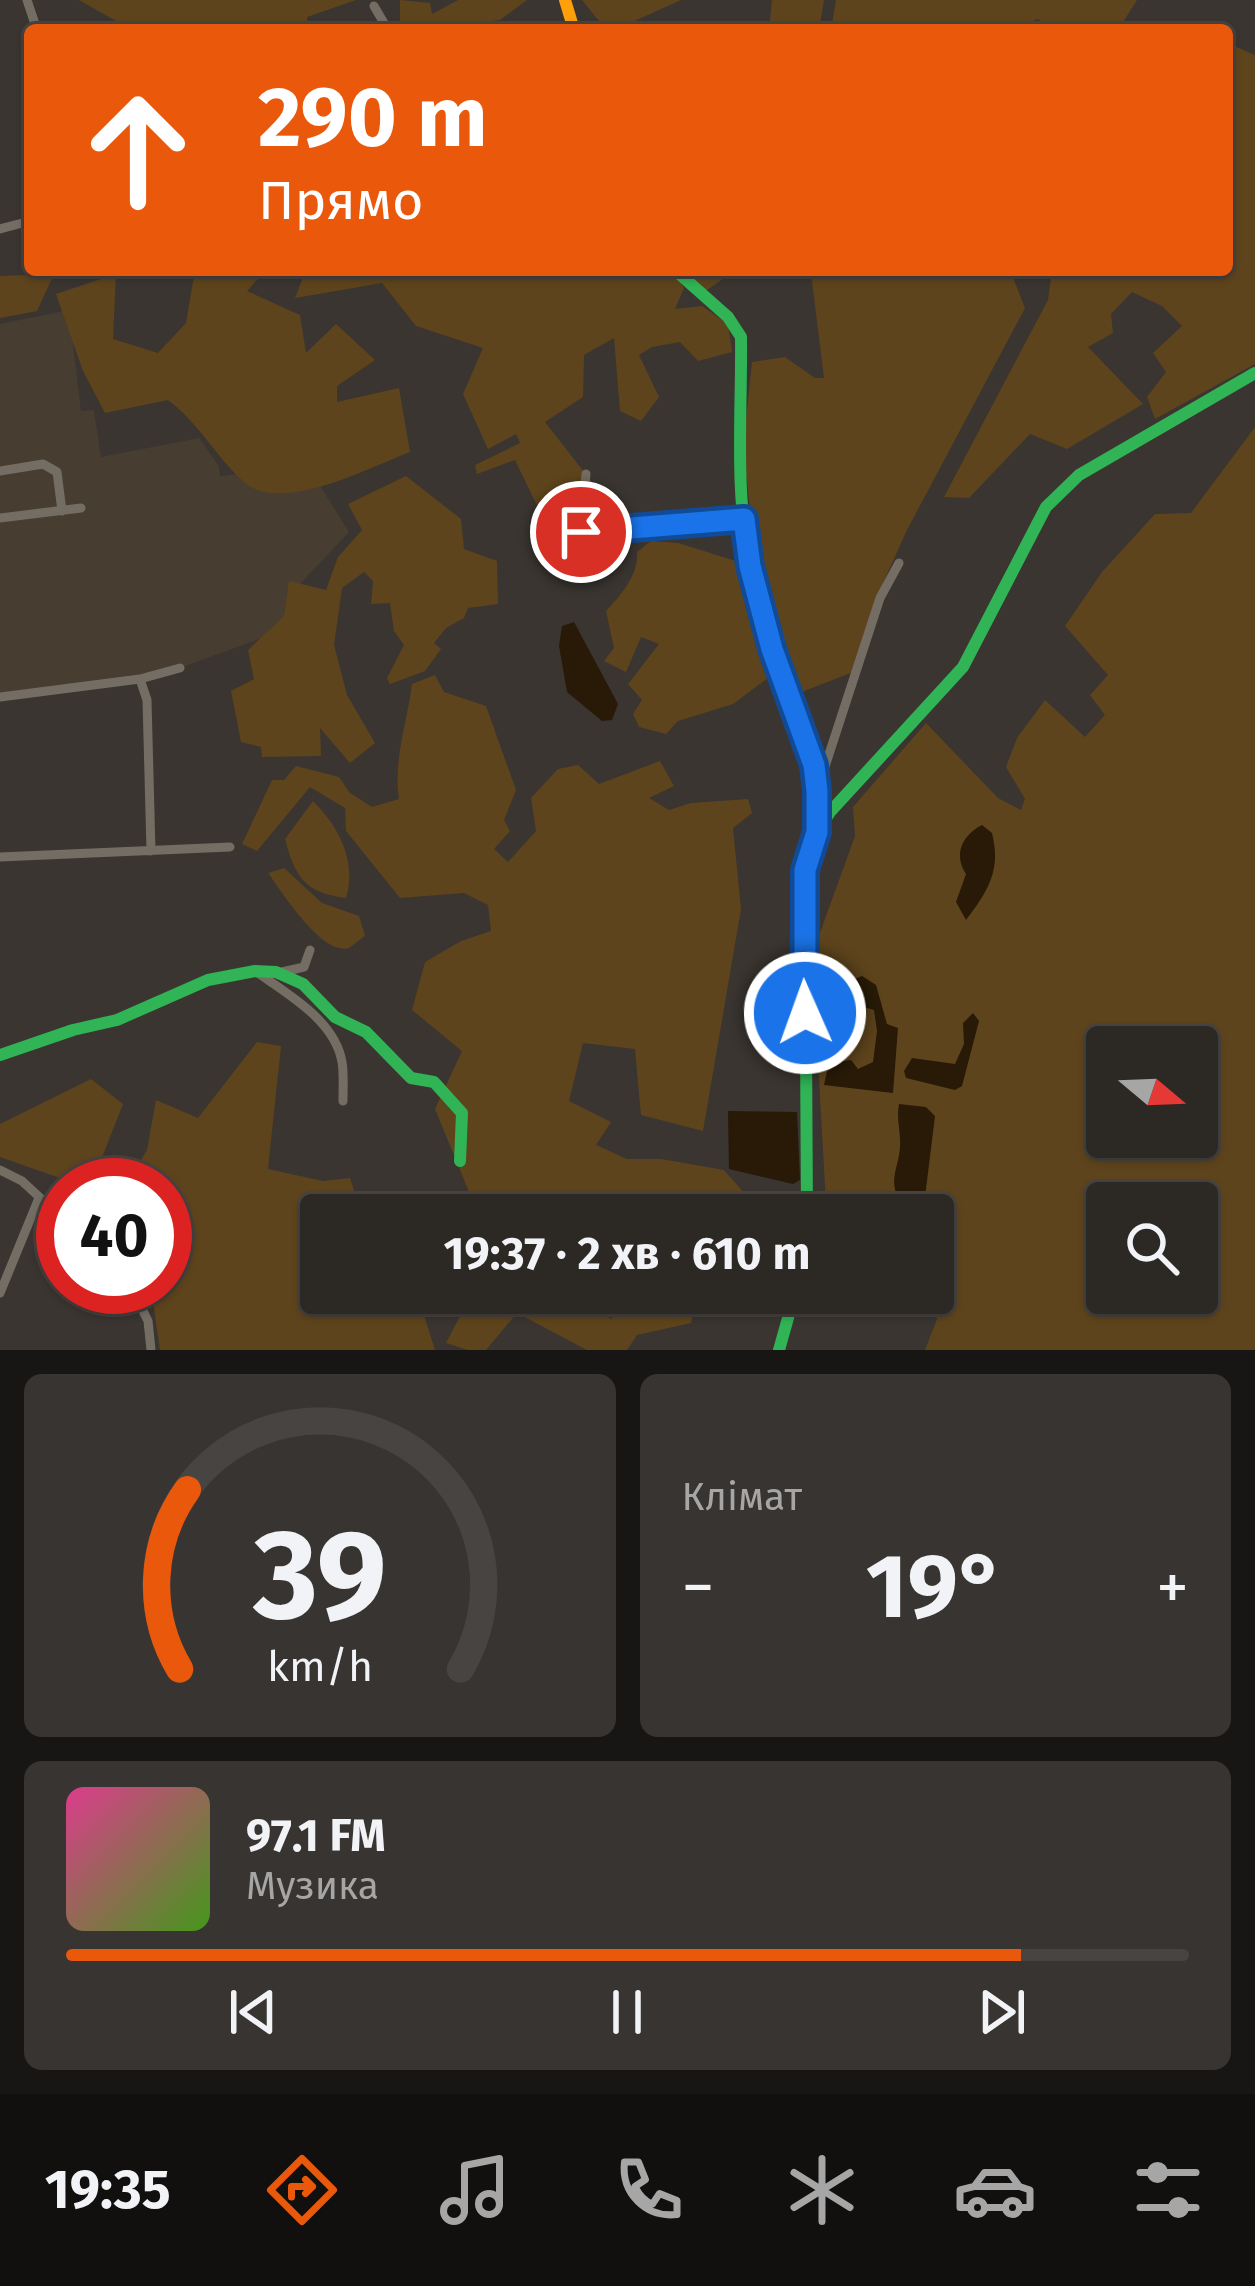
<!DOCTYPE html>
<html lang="uk">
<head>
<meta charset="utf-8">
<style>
  body { margin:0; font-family:"Fira Sans",sans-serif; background:#383431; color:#f1f3f6; height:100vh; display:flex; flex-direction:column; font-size:45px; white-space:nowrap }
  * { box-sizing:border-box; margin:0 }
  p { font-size:39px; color:#a6a6a6 }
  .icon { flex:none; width:66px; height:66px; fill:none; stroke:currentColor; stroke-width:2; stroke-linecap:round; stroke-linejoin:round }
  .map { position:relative; height:1350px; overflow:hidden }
  .side { display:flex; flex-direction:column; gap:24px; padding:24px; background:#181614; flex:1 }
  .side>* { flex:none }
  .top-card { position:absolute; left:24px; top:24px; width:1209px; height:252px; border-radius:12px; box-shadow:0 3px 9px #0004,0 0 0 3px #484441; background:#ea580c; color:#fff; overflow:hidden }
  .needle { width:78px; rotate:109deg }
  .tools { position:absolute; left:1086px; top:1026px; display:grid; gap:24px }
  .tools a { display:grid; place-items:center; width:132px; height:132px; border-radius:12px; background:#2c2824; box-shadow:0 3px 9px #0004,0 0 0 3px #484441; font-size:60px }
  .speed { position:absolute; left:36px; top:1158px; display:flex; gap:24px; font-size:60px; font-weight:700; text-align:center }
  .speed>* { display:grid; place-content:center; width:156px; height:156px; border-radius:50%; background:#2c2824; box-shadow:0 3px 9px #0004,0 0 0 3px #484441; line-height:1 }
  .speed .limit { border:18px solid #d22; background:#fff; color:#111 }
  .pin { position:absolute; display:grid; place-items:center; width:102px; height:102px; color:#fff; margin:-51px; border:6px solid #fff; border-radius:50%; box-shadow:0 3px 12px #0007 }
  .me { position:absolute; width:132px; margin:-66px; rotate:358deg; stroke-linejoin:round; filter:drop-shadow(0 0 9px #0008) }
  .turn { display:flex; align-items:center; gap:42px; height:252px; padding:0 36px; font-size:54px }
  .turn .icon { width:156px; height:156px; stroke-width:2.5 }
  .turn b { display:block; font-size:84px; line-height:102px }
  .big { font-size:90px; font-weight:700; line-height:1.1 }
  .side .tile { flex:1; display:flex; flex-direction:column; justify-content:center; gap:18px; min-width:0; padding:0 42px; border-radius:18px; background:#383431 }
  .side .dial { align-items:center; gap:0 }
  .dial svg { height:312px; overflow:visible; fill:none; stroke:#484441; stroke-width:7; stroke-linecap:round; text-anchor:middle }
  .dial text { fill:#f1f3f6; stroke:none }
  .song { display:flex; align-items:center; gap:36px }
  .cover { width:144px; height:144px; border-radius:18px; background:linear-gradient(135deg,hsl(330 70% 55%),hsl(100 70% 35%)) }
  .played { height:12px; border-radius:6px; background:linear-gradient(90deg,#ea580c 85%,#484441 85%) }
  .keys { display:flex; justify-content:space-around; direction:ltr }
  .heat { display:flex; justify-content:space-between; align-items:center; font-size:66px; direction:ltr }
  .side .tiles { flex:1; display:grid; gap:24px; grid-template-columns:1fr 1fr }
  .tile:last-child { grid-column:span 2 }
  .trip { position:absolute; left:300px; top:1194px; width:654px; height:120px; border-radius:12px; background:#2c2824; box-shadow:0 3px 9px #0004,0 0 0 3px #484441; font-weight:700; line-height:120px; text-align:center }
  .menu { display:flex; height:192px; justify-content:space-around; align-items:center; background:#12100e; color:#a6a6a6 }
  .menu .icon { width:84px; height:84px }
  .menu .on { color:#ea580c }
  .menu b { font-size:54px; color:#f1f3f6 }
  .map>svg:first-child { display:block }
</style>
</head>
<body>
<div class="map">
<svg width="1255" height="1350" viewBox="0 0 1255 1350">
  <rect width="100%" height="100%" fill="#3a3530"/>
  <path fill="#473d30" d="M69,310L81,411L94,410L101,457L199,438L219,466L220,476L308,466L349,532L301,583L292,627L180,668L0,697V324Z"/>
  <path fill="#5e441c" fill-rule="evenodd" d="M79,0H356L307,17L309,30H132Z
    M400,0L430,3L432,14L458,0H527L500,20L469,23L463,30H400Z
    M582,0H681L628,24L603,26Z
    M772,0H824L819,30H769Z
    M836,0H1137L1118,30H1059L1037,19L1018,30H831Z
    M1227,43L1255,55V364L1155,419L1147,397L1166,372L1153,353L1182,326L1162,306L1132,292L1111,314L1113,333L1088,347L1143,404L1067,449L1030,434L969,498L944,497L1048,300L1052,270H1227Z
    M195,270H266L247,291L300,315L306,353L336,324L375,360L337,386V402L399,388L410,452C370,467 281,515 244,482C216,457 199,423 168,400L105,413L83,371L56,294L116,274L113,339L158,353L186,323Z
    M306,270H672L684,288L675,309L702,306L728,324L732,352L698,361L680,342L652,347L639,355L659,397L641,421L620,411L614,338L584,355L583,397L545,422L595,486L568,528L545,522L515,460L477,474L475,465L520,443L516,434L488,449L463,394L483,348L416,326L382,283L295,298Z
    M680,270H1010L1025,308L907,530L879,592L853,672L794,695L756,561L743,448L752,362L785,357L815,378H824L811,273L801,270L723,279L704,292Z
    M54,274L37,311L0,318V276Z
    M1255,427V1350H925L937,1319L930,1301L917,1293H933V1215H858L826,1203L812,955L855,836L853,807L926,723L998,798L1021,810L1025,799L1006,767L1017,738L1045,700L1085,737L1105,715L1090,695L1108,675L1065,626L1102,572L1155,514L1191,513ZM1107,1047H1197V1137H1107ZM1107,1203H1197V1293H1107Z
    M406,476L461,519L464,549L497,561L498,604L468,608L464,618L446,628L434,643L441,649L425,671L390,684L387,678L404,645L394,631L390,603L371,604L373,581L364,572L342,588L334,645L347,695L375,743L350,763L320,728L321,756L262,757L261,747L241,742L231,691L254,679L248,650L284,616L289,581L326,590L338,557L362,530L348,504Z
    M651,541L678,543L739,562L768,678L733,704L678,721L666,734L639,727L633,714L642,700L628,684L659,644L641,637L626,672L604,661L614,648L606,611C621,595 639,574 637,552Z
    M435,675L444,692L486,706L516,790L504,820L510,831L494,849L508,862L536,831L531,798L558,769L578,765L599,784L660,761L674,786L649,798L669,810L691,803L748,799L752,813L733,828L741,909L703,1131L641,1115L635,1049L583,1043L569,1101L611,1122L596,1145L627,1159H661L724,1170L746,1195L738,1215H688L651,1197H621L617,1210L622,1215H470L474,1204L435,1109L462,1051L412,1010L425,962L461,941L491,931L488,905L464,893L400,898L346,831L345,808L310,787L257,851L242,844L272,780H284L296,766L339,777L350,793L372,807L399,799C393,761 407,723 412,684Z
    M313,801C339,827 357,861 346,898C305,893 295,877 285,839Z
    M284,868L322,903L359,916L365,936C363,937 351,947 349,948C322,956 282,892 268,873Z
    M257,1042L281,1046L268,1169L323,1181L350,1178L362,1215H321V1293H417L435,1350H160L151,1287H165V1185H80L0,1157V1124L91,1079L123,1104L101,1160L128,1181L147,1150L156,1100L198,1118Z
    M460,1293H569L611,1319L624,1304L611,1293L697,1295L691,1323L637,1335L627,1350H587L517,1313L486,1350H468L446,1343L468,1301Z"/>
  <path fill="#281a06" d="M574,622L618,704L612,720L602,721L567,692L559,646L562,626Z
    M982,825L992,833C1001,870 989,890 966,920L956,902L966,874C953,855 962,835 982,825Z
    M862,976L876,985L887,1024L898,1028L893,1093L824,1085L827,1071L835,1062L851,1060L858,1069L873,1062L877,1031L874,1010L857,1005L850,998L855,979Z
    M973,1013L979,1021L962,1086L955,1090L906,1078L904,1071L912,1058L955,1064L964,1044L963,1023Z
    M899,1104L926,1107L935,1116L925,1197L899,1199C888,1181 899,1166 900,1147C901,1131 896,1120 899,1104Z
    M728,1111L797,1112L800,1180L793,1184L729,1169Z"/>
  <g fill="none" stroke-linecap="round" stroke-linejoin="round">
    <path stroke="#746d64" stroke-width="9" d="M27,0L37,30
      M374,6L388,30
      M0,229L30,221
      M0,471L43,464L57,472L62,511
      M586,474L581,532L744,519
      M0,518L81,508
      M140,679L147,700L151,851
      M0,697L140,679L180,668
      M817,791L880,598L899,563
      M0,857L230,847
      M255,971C286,993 335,1020 342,1062C344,1074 343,1088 343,1101
      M282,972L304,967L310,950
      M0,1170L22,1181L63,1219
      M131,1287L148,1321L151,1350
      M0,1293L39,1198"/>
    <path stroke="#30b455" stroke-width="12" d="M675,270L728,317L741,337C742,414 734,493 751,568C771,657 813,736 817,828
      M0,1055L73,1030L117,1020L208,980L255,971L276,972L303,984L335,1017L366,1032L411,1078L434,1082L462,1113L460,1161
      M807,1215L805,870L817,832L830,812L963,667L1046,507L1079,475L1255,373
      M779,1350L795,1293"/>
    <path stroke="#ff9f0a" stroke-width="12" d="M565,0L574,30"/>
  </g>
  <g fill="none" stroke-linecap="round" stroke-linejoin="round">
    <g stroke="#114b97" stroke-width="30">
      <path id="route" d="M581,532L744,519L750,566L772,649L814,765L817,791V832L805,870V1013"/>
    </g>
    <use href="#route" stroke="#1a73e8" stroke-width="21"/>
  </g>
</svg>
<div class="tools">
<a><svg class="needle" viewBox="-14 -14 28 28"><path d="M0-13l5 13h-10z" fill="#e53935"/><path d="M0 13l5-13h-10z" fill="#a6a6a6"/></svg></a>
<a><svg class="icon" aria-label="search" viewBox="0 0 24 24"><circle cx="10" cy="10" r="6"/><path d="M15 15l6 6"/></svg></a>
</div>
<div class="speed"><div class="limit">40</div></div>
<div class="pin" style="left:581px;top:532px;background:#d93025"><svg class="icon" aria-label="arrive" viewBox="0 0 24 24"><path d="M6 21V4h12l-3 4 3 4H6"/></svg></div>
<svg class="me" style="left:805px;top:1013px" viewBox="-20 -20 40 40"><circle r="17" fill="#1a73e8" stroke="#fff" stroke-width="3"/><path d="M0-11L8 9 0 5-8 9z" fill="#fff"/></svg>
<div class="trip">19:37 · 2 хв · 610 m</div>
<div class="top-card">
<div class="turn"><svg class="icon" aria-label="ahead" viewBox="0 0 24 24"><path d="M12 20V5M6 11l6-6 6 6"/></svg><div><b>290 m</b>Прямо</div></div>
</div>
</div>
<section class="side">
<div class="tiles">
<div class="tile dial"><svg viewBox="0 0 100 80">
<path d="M14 69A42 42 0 1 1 86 69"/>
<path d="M14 69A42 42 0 0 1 16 23" stroke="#ea580c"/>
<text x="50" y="56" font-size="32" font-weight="700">39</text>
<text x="50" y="72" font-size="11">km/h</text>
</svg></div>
<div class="tile"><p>Клімат</p>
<div class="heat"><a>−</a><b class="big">19°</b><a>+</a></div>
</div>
<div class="tile">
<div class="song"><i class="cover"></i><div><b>97.1 FM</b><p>Музика</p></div></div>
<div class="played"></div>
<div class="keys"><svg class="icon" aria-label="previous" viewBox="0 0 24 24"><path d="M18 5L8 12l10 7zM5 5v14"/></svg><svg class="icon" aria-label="pause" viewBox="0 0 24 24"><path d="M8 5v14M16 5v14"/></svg><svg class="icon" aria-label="next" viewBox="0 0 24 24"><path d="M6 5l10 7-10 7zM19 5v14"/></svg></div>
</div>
</div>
</section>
<nav class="menu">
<b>19:35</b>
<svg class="icon on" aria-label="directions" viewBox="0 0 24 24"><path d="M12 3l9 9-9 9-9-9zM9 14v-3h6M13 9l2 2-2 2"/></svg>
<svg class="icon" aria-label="music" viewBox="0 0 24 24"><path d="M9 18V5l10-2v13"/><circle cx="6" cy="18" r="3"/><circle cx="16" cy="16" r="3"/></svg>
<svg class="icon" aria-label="phone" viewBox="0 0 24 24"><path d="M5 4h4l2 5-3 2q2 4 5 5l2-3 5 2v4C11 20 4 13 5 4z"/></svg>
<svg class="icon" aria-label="climate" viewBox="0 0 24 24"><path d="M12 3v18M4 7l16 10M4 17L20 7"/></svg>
<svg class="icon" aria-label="car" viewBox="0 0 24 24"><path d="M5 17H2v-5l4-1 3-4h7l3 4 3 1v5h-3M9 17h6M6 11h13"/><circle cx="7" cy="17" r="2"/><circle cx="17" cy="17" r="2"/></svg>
<svg class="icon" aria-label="filters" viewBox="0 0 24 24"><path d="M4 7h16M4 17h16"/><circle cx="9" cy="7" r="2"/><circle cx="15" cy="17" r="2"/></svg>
</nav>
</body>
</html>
